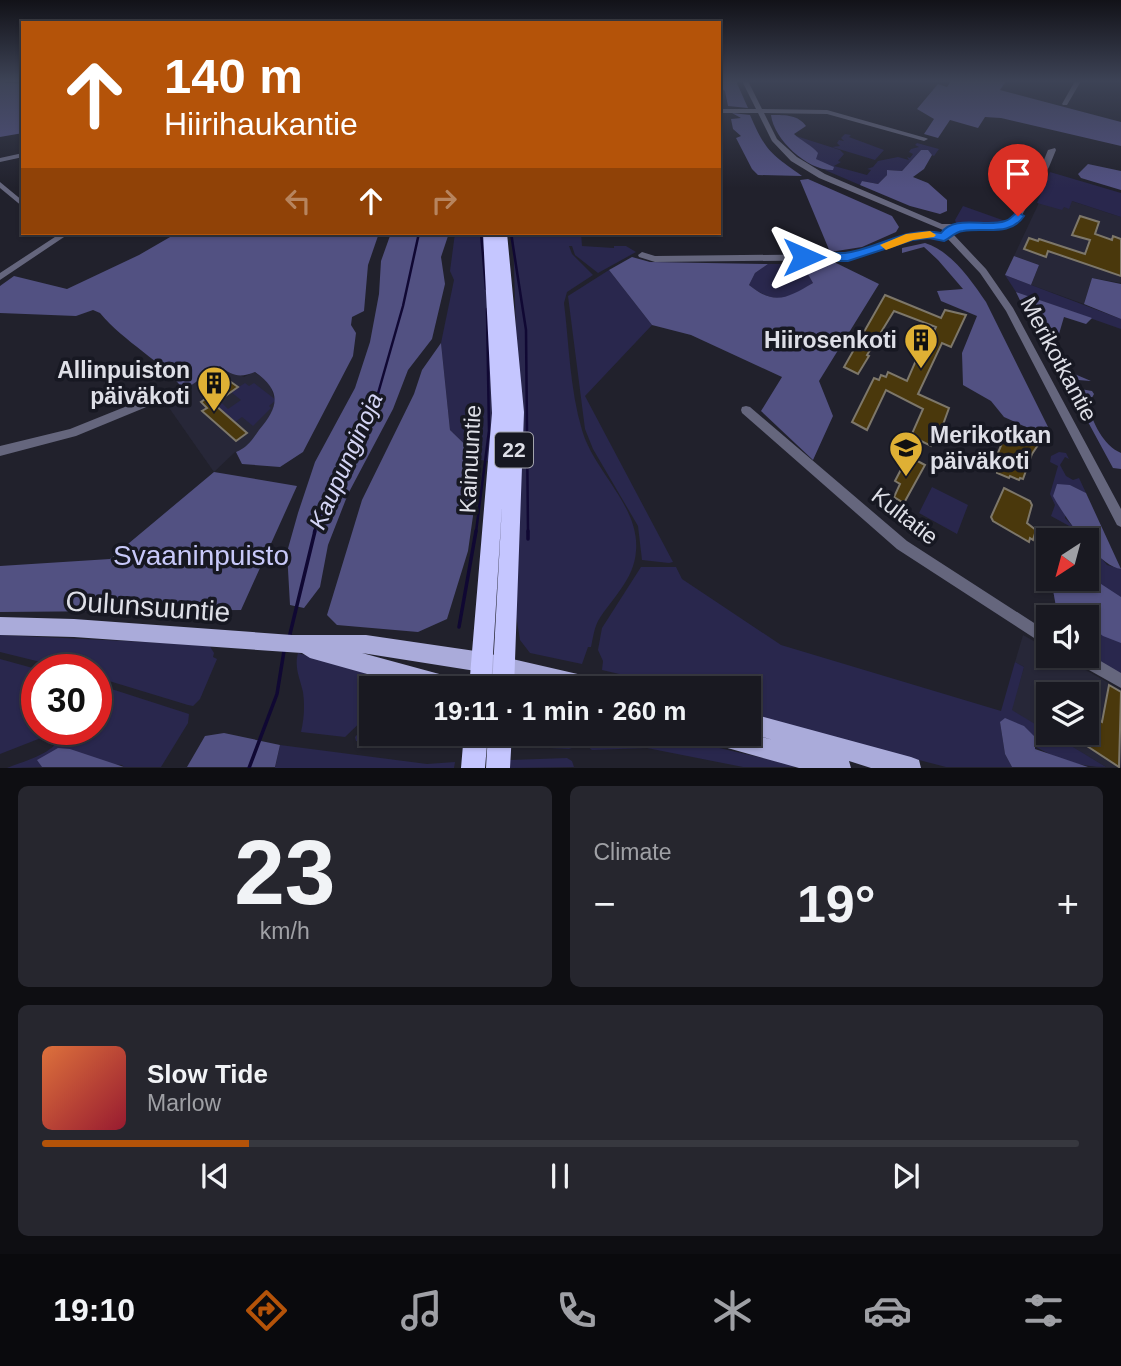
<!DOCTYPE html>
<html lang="en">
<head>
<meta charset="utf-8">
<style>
  body { margin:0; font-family:Helvetica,sans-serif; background:#26262e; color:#f1f3f6; height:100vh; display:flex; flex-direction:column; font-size:26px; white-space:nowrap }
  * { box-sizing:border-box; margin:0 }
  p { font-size:23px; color:#9fa0a5 }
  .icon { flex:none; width:38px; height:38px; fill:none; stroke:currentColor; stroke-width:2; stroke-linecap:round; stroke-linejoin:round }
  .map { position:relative; height:768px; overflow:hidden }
  .sheet { display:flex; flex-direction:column; gap:18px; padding:18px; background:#0e0e12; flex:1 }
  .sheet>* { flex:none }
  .banner { position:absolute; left:21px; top:21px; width:700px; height:214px; border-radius:0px; box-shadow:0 2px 5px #0004,0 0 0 2px #37383f; background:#b45309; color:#fff; overflow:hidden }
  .needle { width:46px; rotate:216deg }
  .fabs { position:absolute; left:1036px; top:528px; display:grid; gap:14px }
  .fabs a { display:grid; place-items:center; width:63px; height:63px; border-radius:0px; background:#191921; box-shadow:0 2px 5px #0004,0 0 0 2px #37383f; font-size:35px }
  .speed { position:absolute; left:21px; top:654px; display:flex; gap:14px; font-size:35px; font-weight:700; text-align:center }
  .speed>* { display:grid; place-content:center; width:91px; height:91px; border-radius:50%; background:#191921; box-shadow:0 2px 5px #0004,0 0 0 2px #37383f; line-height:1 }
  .speed .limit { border:10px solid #d22; background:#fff; color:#111 }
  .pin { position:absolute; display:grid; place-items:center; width:60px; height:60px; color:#fff; margin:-72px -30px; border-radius:50% 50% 50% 0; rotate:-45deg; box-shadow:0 0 7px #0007 }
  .pin .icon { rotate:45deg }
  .me { position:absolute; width:77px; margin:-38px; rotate:90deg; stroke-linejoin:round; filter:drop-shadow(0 0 5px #0008) }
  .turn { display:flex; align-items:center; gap:24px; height:147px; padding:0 28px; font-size:32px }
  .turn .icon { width:91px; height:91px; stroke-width:2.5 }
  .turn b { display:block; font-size:49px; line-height:60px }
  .lanes { display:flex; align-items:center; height:66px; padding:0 28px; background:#0003; justify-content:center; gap:35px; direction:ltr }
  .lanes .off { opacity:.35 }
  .big { font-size:52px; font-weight:800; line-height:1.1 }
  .sheet .widget { flex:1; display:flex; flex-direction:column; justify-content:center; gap:10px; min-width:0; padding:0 24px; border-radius:10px; background:#26262e }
  .sheet .dial { align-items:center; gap:0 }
  .dial b { font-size:91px; line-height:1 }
  .song { display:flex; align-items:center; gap:21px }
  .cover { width:84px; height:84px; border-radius:10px; background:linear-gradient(135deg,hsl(20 70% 55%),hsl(350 70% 35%)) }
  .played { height:7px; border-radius:4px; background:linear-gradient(90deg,#b45309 20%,#37383f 20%) }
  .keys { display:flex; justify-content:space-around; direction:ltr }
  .heat { display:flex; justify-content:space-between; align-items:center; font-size:38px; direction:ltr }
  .sheet .tiles { flex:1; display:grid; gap:18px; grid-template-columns:1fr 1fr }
  .widget:last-child { grid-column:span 2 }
  .trip { position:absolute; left:359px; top:676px; width:402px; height:70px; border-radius:0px; background:#191921; box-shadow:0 2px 5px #0004,0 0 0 2px #37383f; font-weight:800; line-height:70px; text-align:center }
  .dock { display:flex; height:112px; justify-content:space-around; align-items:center; background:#0a0a0d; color:#9fa0a5 }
  .dock .icon { width:49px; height:49px }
  .dock .active { color:#b45309 }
  .dock b { font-size:32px; color:#f1f3f6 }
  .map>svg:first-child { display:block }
</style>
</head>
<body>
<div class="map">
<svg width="1121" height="768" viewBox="0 0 1121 768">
  <rect width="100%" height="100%" fill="#21212c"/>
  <path fill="#272738" d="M1044,192L1121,217V283L1092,278L1084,304L1031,285L1039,265L1014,256Z
    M220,366L244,377L254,372L269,382L276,403L273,414L245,449L235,452L214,472L165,402Z
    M1023,635L1048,649V656H1061L1121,690V767H1106L1049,733H1087V695H1048V733L1011,710L1024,667L1015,662Z"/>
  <path fill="#29274d" d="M845,134L851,135L849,137L884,150L875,160L832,147L840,146L837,143L839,140L844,141L841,138Z
    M796,136L840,150L844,154L838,161L841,162L834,166L867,175L871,170L867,169L873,167L878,161L898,157L909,160L907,157L910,158L913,154L909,152L911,149L919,147L915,145L917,143L939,149L934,156L921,150L902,171L887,170V175L878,184L862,181L860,185L825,170H833L816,159V155Z
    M1050,172L1121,193V217L1072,201L1069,209L1064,207L1062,210L1037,203Z
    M963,206L1008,222L996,224L956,223L955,220Z
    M455,233H487L496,387L493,462L481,460L450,430L441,343L454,280L450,271Z
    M513,233H581L582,246L614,248V246H626L636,252L598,273L575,255L572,246H569L572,254L593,275L567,292L564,303C569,344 570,390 582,430C594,472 640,506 636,551C634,580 612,598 598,621C594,629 593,638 591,647H588L582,664L530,653L520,640L516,615L520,469Z
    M768,264H802L813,283C787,299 776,306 749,285L755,273Z
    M609,270L652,325L585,396L673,562L669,563L642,560L638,526L593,449L585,429L568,296Z
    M1005,275L1121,319V329L1016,292Z
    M245,383L249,386L254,383L276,400L269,406L271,408L253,426L242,417L235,422L214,404L219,400L228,409L241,400L231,392Z
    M1059,452L1066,453L1069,459L1065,457L1060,465L1066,476L1073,480L1079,478L1086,493L1070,485L1065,518L1086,541H1071L1073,528L1051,516L1055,505L1050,494L1058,466L1050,462L1051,456Z
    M932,487L968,505L957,534L919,513Z
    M1087,541L1107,565L1121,569V675L1090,655L1087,618H1065L1057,612L1051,579H1087Z
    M641,567H676L682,579L781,645L1001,711L1015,662L1024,667L1012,710L1106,767C1064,767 1032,747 1000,722L1005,754L1012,767H946L749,716V688H680L602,670L603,661L598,650L602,628Z
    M0,635L209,645L214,653L213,657L217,659L200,699L193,706L188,705L96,677V670H73L0,652Z
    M298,653L364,673L387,686L371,688V712L345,737L301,732C304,719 305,706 303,692C300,678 294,668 298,653Z
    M0,659L40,670H37V730H52L46,736L0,754Z
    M96,684L189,714L188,723L161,767H124L122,765L38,759L42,767L7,768C26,760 60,753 62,730H96Z
    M371,720V733H466L465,744L396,746L356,741L355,737Z
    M515,733H574L575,747L569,749L510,746Z
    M592,733H654L802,767H743L647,748L592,750L587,746Z
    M280,745L427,764L455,762L454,768H275Z
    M567,758L572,761L574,767L510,768V760Z"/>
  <path fill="#525182" d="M719,81H736L748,108L728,106L725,91L719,86Z
    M951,81H1006L1000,90L1121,122V146L1001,118L985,117L978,128L950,120L938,138L924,134L934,119L917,109L938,84L947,87Z
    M0,82L23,84V133L0,137Z
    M732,113L750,115C766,152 771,154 802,176L758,175L752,169L736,138L741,136L733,129L731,119L741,118Z
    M771,115C787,115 798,115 806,126L794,134C800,140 813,146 818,153L816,159L834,167L833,170C808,171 774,140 771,115Z
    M921,150H928L932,155L924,169L913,177L928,183L947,200V211L940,214L910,206L860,185L862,181L878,184L887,175V170L902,171Z
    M1088,164L1121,171V190L1081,178L1078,174Z
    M808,179L892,216L899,227L896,232L862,247L830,252L800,180Z
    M177,233H379L368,265L364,311L352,317L351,325L356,333L353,356L303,452L280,467L242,464L236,452C247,448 252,440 259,430C279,407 282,391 255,372C240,378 232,376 220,366L184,390C161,360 125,343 100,313L93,310L76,316L0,313V286L14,276L67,289L139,255Z
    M391,233H449L441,257L445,284L432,339L408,370L393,409L348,494L328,545L320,587L304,608L290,605L287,552L298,513L315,462L355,388L370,342L379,294L381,261Z
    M925,243C951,251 971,280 986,302L1052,435L1046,436L1004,417L991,401L963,385L962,353L977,316L941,301L937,291L963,289L938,260L924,247L902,253V248Z
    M1014,256L1039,265L1031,285L1005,275Z
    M632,257L650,262L768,264L755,273L749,285C775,306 787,298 813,283L802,264L834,262L879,284L819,381L833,416L813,460L761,411L782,377L691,335L652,325L609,270Z
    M1092,278L1121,284V319L1084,304Z
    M1016,292L1092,318L1086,324L1064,317L1056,344L1065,370L1091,381L1065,379L1029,319Z
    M441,343L450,430L481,460L468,551L447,619L418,632L337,625L327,615L362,500L414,394L422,370Z
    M1069,387L1092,391L1094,394L1088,405C1093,423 1103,445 1121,453V469L1113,468Z
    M214,472L297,486L241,610L0,612V566L110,559Z
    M1057,484L1070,485L1086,493L1121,569C1099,567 1064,516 1053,496Z
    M1087,559L1097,570L1098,582L1121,597V643L1103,636L1087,624V618H1071L1057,612L1051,579H1087Z
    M1005,718L1024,726L1035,737V749L1088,767H1012L1005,754L1000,722Z
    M224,733L280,745L275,767H187L205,736Z
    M58,748L70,749L124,767H42L37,760Z"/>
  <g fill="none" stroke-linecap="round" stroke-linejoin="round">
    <path stroke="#100833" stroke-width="2.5" d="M481,233L486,289
      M511,233L526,330L528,532
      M314,532L329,491L377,397L403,306L419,233
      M476,532L489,431L487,309"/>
    <path stroke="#100833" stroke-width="3.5" d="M528,531V539
      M459,627L476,531
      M289,638L315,531
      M249,768L277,694L284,651"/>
  </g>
  <path fill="#4a380c" stroke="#7d776a" stroke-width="2" d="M1080,216L1099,222L1095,234L1112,240L1113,236L1121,239V276L1048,251L1046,257L1024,249L1029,238L1038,241L1039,239L1085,254L1090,240L1072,235Z
    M885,295L941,318L945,310L966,315L951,347L942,343L918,394L949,408L936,444L933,442L931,446L911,436L923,409L886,390L867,430L852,422L874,378L879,380L881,375L886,377L888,372L907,381L924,342L928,344L936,327L894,311L867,355L869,356L858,374L844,367Z
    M231,382L238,387L214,404L247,433L236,441L202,411L207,408L201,402Z
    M1007,431L1038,445L1032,454L1023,479L1020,478L1019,480L1010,476L1009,478L997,473L999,462L995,460Z
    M908,456L925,465L904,503L894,497L900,484L895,481Z
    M1004,488L1030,501L1032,505L1027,523L1036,530L1033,540L1030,538L1029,542L993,521L991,517Z
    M1109,685L1121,692L1119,767L1087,746V714L1102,722Z"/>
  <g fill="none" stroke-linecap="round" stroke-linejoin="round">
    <path fill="#65667d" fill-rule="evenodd" d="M742,81H748L762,109L827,110L926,138L928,139L924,141L827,114L764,113L777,139L797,157L825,174L942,224H998L1011,220L1041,167L1048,150L1055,148L1056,150L1049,167L1017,224L999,230L951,229L953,234L986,269L1013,308L1121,509V527L1117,525L1006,311L980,273L946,237L943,230L819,178L791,161L772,141L758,113H719V109H756Z
      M1075,81H1081L1067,105H1063L1062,104Z
      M23,153V157L0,162V158Z
      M0,182L23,201V207L0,188Z
      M929,231L933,234L932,236L912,239L848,260L655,262L639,257L638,255L642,252L655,256L847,254L908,235Z
      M61,233H70L0,280V273Z
      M157,394L161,395L162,398L161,401L76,436L0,456V446L70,429Z
      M746,406L750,407L907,541L1048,632V647L897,549L742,413L741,410L742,407Z
      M1087,653L1121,673V688L1073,661L1071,656H1087Z"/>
    <path fill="#aaabda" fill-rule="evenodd" d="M0,617L74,619L292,635H366L482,652L595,678L602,681L605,688H551L482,672L362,653L454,678L461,681L464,688H417L310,658L302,653L74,637L0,635Z
      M749,713L911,757L919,760L921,768H871L849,761L851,768H799L699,740L696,733H747L773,740L749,733Z"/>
    <path fill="#c5c6ff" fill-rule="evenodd" d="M483,233H507L524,412L514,688H492L502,505L491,688H469L492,413Z
      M464,733H488L485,768H461Z
      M488,733H512L510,768H486Z"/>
  </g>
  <linearGradient id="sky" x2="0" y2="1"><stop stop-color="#121218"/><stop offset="0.43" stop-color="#3d4356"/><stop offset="1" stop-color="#3d4356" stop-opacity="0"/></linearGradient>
  <rect width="1121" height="188" fill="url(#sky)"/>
  <path fill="#1a73e8" stroke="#114b97" stroke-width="2" d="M1018,212L1024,216C1010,237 985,227 963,231C954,232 951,238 944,241L929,238L912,240L848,261H804L798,257C808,248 831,254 845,253C878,249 906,226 941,233C955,214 986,228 1005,221C1011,220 1013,214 1018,212Z"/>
  <path fill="#f59e0b" d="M930,231L936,235L934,237L913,240L886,250L880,245L906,234Z"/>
  <defs>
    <g id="building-pin" transform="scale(1.75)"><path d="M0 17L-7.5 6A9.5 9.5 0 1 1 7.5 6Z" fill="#dfb034" stroke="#171822"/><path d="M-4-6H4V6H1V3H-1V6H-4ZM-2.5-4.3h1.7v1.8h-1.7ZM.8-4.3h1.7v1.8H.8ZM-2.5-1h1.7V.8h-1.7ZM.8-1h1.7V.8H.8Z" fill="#111"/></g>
    <g id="school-pin" transform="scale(1.75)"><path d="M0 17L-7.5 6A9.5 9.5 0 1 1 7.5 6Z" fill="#dfb034" stroke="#171822"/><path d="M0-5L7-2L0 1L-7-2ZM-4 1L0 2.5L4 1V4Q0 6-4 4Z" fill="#111"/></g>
  </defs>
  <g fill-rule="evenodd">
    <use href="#building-pin" x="921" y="340"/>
    <use href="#building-pin" x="214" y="383"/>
    <use href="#school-pin" x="906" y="448"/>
  </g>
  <g text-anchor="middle" stroke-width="7" stroke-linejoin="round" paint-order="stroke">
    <rect fill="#171822" stroke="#a2a3ac" stroke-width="2" x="495" y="432.5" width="38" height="35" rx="5"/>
    <g font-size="21" font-weight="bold" fill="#dedfe7">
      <text x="514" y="457">22</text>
    </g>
    <g font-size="23" font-weight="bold" fill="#dedfe7" stroke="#171822" text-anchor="end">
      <text x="897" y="348">Hiirosenkoti</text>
      <text x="190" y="378">Allinpuiston<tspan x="190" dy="26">päiväkoti</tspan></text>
      <text x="930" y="443" text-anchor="start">Merikotkan<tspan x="930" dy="26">päiväkoti</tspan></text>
    </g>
    <g font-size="23" fill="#dedfe7" stroke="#171822">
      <text transform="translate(1059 359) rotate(62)" y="8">Merikotkantie</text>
      <text transform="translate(470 459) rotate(-87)" y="8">Kainuuntie</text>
      <text transform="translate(905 516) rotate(38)" y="8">Kultatie</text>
    </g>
    <g font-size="24" font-style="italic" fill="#d4d5f5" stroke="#171822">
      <text transform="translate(346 461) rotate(-66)" y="8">Kaupunginoja</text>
    </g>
    <g font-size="28" fill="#c8c9f9" stroke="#171822">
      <text x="201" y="565">Svaaninpuisto</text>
    </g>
    <g font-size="28" fill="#dedfe7" stroke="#171822">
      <text transform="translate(148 606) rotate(4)" y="10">Oulunsuuntie</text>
    </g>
  </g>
</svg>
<div class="fabs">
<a><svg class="needle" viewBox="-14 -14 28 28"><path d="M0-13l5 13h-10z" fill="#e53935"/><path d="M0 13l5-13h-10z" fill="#9fa0a5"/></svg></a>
<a><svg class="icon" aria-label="sound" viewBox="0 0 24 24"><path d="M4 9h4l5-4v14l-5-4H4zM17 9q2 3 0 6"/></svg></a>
<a><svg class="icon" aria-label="layers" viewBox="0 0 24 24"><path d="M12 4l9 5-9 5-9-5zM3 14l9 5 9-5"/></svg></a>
</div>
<div class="speed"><div class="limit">30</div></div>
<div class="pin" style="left:1018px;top:216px;background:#d93025"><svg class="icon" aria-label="arrive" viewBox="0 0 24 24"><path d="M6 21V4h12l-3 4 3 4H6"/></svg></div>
<svg class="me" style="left:804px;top:257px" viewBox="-20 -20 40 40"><path d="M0-17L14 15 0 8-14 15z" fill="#1a73e8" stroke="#fff" stroke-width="4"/></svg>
<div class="trip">19:11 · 1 min · 260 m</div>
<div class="banner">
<div class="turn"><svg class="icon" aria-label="ahead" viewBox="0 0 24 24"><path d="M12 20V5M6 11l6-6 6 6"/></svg><div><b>140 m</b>Hiirihaukantie</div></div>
<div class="lanes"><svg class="icon off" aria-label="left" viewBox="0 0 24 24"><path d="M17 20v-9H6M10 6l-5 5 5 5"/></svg><svg class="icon" aria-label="ahead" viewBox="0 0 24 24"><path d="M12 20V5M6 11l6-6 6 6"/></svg><svg class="icon off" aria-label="right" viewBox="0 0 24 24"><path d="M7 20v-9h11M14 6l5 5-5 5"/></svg></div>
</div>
</div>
<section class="sheet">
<div class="tiles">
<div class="widget dial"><b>23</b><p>km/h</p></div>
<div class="widget"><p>Climate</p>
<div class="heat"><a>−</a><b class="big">19°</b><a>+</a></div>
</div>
<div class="widget">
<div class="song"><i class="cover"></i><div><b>Slow Tide</b><p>Marlow</p></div></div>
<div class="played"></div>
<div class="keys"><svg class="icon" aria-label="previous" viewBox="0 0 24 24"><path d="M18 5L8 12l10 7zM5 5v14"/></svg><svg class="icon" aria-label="pause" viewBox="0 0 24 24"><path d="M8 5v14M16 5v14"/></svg><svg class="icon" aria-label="next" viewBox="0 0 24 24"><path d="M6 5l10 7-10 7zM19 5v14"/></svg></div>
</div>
</div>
</section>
<nav class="dock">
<b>19:10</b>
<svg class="icon active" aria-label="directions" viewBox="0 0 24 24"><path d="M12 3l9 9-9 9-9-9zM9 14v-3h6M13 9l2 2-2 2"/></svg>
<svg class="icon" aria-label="music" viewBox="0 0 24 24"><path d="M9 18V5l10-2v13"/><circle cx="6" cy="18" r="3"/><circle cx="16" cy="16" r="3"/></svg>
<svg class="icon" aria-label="phone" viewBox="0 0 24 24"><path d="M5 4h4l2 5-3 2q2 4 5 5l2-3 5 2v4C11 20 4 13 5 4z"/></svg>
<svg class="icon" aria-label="climate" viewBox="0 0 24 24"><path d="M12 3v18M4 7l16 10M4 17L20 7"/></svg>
<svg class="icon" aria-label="car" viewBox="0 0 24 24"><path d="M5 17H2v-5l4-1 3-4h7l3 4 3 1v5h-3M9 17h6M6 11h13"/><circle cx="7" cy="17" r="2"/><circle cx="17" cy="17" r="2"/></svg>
<svg class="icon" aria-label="filters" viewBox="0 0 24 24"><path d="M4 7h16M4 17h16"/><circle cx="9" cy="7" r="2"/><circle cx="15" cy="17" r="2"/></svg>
</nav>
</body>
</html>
